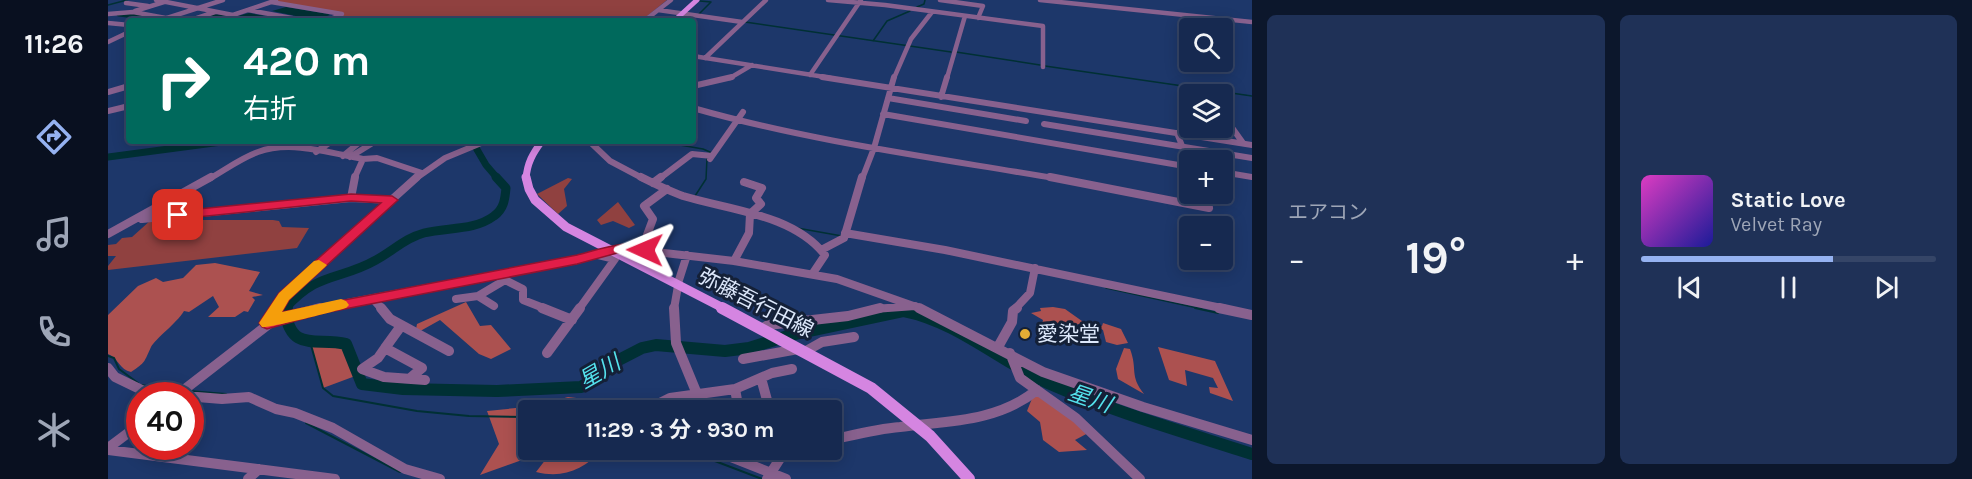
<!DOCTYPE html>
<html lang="ja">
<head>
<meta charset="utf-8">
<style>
  body { margin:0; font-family:Karla,"Noto Sans JP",sans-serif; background:#1f3157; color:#f1f3f6; height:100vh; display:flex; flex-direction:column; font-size:22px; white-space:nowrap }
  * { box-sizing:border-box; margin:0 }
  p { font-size:20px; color:#9ea6b7 }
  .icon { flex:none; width:33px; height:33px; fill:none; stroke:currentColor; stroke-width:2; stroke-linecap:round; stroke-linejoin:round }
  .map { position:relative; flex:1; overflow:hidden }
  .panel { display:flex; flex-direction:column; gap:15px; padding:15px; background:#0c172c; width:720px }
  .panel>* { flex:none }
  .top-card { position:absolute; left:18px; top:18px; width:570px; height:126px; border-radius:6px; box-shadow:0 3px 15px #0003,0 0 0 2px #354567; background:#00695c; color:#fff; overflow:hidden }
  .tools { position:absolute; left:1071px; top:18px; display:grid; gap:12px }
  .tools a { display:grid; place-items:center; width:54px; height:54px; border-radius:6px; background:#162950; box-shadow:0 3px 15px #0003,0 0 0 2px #354567; font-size:30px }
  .speed { position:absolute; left:18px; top:382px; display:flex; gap:12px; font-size:30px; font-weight:700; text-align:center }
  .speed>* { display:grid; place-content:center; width:78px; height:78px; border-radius:50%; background:#162950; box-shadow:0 3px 15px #0003,0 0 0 2px #354567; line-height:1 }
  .speed .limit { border:9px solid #d22; background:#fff; color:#111 }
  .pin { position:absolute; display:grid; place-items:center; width:51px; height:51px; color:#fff; margin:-26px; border-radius:12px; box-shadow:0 3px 9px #0006 }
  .me { position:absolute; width:66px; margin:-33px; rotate:271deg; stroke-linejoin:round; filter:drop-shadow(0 0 4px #0008) }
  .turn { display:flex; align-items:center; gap:21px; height:126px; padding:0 18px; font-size:27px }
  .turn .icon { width:78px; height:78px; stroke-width:2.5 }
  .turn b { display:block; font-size:42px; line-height:51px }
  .big { font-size:45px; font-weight:700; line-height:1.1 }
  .panel .tile { flex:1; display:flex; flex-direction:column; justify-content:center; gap:9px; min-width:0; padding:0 21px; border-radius:9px; background:#1f3157 }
  .song { display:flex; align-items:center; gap:18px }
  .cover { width:72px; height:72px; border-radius:9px; background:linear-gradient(135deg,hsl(310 70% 55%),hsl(240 70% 35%)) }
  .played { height:6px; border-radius:3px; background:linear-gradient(90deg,#95b2f1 65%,#354567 65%) }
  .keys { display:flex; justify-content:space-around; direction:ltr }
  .heat { display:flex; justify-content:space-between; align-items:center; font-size:33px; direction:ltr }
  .panel .tiles { flex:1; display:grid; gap:15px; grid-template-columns:repeat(2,1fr) }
  .trip { position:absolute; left:410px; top:400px; width:324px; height:60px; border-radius:6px; background:#162950; box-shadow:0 3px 15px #0003,0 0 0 2px #354567; font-weight:700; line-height:60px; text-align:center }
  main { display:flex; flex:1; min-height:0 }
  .dock { display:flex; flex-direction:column; width:108px; justify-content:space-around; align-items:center; background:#091020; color:#9ea6b7 }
  .dock .icon { width:42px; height:42px }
  .dock .current { color:#95b2f1 }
  .dock b { font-size:27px; color:#f1f3f6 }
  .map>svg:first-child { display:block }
</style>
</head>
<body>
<main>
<nav class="dock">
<b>11:26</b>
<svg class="icon current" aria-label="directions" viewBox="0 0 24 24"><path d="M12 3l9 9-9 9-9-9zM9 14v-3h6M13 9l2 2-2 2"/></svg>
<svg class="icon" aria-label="music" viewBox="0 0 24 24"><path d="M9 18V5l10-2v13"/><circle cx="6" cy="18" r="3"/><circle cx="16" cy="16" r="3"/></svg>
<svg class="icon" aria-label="phone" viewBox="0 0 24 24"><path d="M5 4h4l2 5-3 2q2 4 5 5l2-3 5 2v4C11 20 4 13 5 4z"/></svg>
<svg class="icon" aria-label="climate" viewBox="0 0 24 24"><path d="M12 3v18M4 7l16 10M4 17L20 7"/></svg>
</nav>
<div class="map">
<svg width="1144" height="479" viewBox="0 0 1144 479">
  <rect width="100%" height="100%" fill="#1d376a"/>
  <path fill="#904140" d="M169,0H559L533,21H219L235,15L164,2Z
    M460,178L464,179L456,189L459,206L450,214L429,194Z
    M510,202L527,225L521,228L505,221L493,225L489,220Z
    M43,220H165L171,221L174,227L201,228L189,248L0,270V266L8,256H0V245L8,244L14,238L24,237Z"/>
  <path fill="#ac5150" d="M107,263L152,272L141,291L155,295L144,297L147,300L140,312L136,311L127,317H100L111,307L105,296L81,312L76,311C68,324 48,338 43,347C36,362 38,362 23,372C12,370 10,358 0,354V315L30,286L48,278L55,282L75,278L88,265Z
    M358,302L372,326L383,325L403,349L383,359L371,354L332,320L307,334L309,324Z
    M945,307L957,309L981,326L970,324L963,331L954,332L951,327L943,337L931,334L935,320L923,313L933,311L932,308Z
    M995,323L1013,329L1020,343L1009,345L998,342L995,330L985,324L994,326Z
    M231,341L238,344L250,375L215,388L203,345Z
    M1050,347L1107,361L1125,401L1102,393L1101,387L1110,388L1105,378L1077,370L1079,386L1061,380Z
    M1016,348L1022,349C1030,370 1021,375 1036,394L1010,379L1008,369Z
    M927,391L982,432L967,440L979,450L951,452L935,440L932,422L919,411Z
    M460,397L502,402L508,411H420V450H442L372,475L391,444L379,411L428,406Z
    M445,450H495C475,469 456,479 428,472Z"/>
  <path fill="#003034" d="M178,7L220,14L222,15L207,20L164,11Z
    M141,13L185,21H86L107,14L126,17Z"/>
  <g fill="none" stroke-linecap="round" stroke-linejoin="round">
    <path stroke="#003034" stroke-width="1.5" d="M0,5L19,0
      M809,7L816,4L817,0
      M591,14L603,2L592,1
      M637,22L843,52
      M765,41L779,21L802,11
      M848,52L932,65
      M937,66L1144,96
      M549,141L595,149L602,152L601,154
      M587,196L598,179L599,158
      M689,228L734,236
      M998,288L1094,309"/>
    <path stroke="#003034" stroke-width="2" d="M1087,308L1110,313
      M203,345L215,388L225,396L309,411L361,416L420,417
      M0,356L6,358L11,369L30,383
      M34,385L50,389
      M81,391L118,394
      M448,411H457
      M198,423L292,472
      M556,450L579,459L599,458L654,479"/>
    <path stroke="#003034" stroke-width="5" d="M11,14L42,18L46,21"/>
    <path stroke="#003034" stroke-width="7" d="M364,141L378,165L390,179
      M0,157L121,141"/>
    <path stroke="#003034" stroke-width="9" d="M177,309C210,271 231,281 268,260C285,251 297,238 316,233C339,227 366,231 386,216C396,209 397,199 398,188L388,177"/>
    <path stroke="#003034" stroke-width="12" d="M179,308L177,310C183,355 211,336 238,344L254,384L295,389L389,391L473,387L495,374L503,364L534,348L548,345L617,351L641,348L683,335L796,311C848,321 892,361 940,383C1006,412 1076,432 1144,454"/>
    <path stroke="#88618e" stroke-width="4.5" d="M48,0L125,15L163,2
      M168,0L163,2L234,14
      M720,0L777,5L935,26V67
      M832,0L875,6L870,18
      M932,0L1144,22
      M18,3L40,6
      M140,10L200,21
      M550,10L634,22
      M27,11L56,2
      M0,14L25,12L74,21
      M59,18L115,0
      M80,21L107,12
      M217,21L232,15
      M536,21L563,0
      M0,23L21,25
      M0,42L21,32
      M585,56L723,78
      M597,58L658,0
      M702,75L753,0
      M622,78L644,65
      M786,78L803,39L824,12
      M839,78L857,16"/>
    <path stroke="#88618e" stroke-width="6" d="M714,77L1144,145
      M585,86L624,77
      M0,92L21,86
      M833,97L839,77
      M780,98L918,121
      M585,108C704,142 829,158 951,179
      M0,111L21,106
      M775,114L1082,167
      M936,124L1144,158
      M1125,129L1135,143
      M1069,133L1082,166
      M404,141L409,143
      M481,141L502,161L536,179
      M208,152L224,141
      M235,156L253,141
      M242,157L263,144L262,141
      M255,159L269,158L314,173
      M602,159L635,112
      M1114,172L1144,177
      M101,179C117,170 133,158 150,152C182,140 223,153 255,159L246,179
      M307,179L337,158L378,141
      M551,179L584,154L604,156
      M754,179L766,148L786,77"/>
    <path stroke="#88618e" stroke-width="8" d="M533,177C547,184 561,191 575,196C621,210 685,214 717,255L705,273
      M942,177L1101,208
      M545,183L553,177
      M1096,194L1101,208
      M243,198L247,177
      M34,219L243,198L284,200
      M737,233L837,250L1118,309
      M0,234L103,177
      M715,249L736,238L754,177
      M537,250L539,235L545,219L536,206L559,189
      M626,261L641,233L642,214L653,204L648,198L654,188L636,182
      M399,273L397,280L415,289V300L438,309
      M370,296L386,306
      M265,299L274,309
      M348,299L370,296L397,280
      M169,309L181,292L309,177
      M207,309L469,260L513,248L626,261L729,279L814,309
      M471,309L507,259L490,255
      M566,309L571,280L579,255
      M766,309L807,306
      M907,309L922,293L927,268"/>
    <path stroke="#88618e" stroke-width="10" d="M273,308L282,319L341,351
      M434,308L464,320
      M566,308L568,343L596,411
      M811,308L935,372L1035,407L1144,440
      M1111,308L1144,315
      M159,323L170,308
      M293,326L277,348L314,368L301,379
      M655,328L660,325L740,316L772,308
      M890,347L904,322L905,311L909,308
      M277,348L270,358L254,369L276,377L317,380
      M698,351L714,342L746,337
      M439,353L472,308
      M902,353L912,378L968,418L1032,479
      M635,359L690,349
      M0,368L7,377L40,393L114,399L141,397L168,409L187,413L225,428L297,469L332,479
      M653,378L662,411
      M627,389L664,373L684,369
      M68,396L166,320L212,308
      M562,398L564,411
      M536,411L562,398L627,389L631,411
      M723,440C746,435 768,429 792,427C840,421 889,422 929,390
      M0,448L32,424
      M0,450L227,479
      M589,450L603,453
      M603,450V453L618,455L678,479
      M639,450L641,463
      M140,479L151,469
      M659,479L673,457L687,450"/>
    <path stroke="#d585e1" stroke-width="5" d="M566,21L589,0"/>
    <path stroke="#d585e1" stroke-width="7" d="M418,179C419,163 425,153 434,141"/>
    <path stroke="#d585e1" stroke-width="9" d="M418,177L421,189L427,200L458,227L617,309"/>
    <path stroke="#d585e1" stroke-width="12" d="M614,308L763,388L822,436L861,479"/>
  </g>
  <path fill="#e11d48" stroke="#92132f" stroke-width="1.5" d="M243,194L284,196L290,200L181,300L174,312L469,255C486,251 530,235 544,250L537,254L513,252L469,264L216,313L159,329L154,327L151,323L171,293L273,203L243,201L70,219L64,215L70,211Z"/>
  <path fill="#f59e0b" d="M211,260L219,265L216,268L181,300L174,312L233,299L238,301L241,305L238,308C228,311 158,329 154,327L151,323L171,293L206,261Z"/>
  <circle fill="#e4ad35" stroke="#142037" stroke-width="2" cx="917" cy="334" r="6"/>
  <g text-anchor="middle" stroke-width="6" stroke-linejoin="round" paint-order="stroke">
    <g font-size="21" fill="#dde8fb" stroke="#142037">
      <text transform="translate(648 303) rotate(27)" y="7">弥藤吾行田線</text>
    </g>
    <g font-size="21" fill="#dde8fb" stroke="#142037" text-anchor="start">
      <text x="929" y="341">愛染堂</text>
    </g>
    <g font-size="22" font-style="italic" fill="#54e2ed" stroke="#142037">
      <text transform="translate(491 371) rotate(-30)" y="8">星川</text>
      <text transform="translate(982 398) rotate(19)" y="8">星川</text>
    </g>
  </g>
</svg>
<div class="tools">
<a><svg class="icon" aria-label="search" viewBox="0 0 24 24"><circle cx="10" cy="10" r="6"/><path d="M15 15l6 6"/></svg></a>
<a><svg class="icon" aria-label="layers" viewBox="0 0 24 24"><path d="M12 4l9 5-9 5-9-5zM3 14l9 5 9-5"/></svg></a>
<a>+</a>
<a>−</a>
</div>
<div class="speed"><div class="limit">40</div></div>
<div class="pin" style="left:70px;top:215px;background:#d93025"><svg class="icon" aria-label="arrive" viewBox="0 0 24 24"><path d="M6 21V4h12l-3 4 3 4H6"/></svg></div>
<svg class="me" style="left:537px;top:250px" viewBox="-20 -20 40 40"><path d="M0-17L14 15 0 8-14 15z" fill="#e11d48" stroke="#fff" stroke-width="4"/></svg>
<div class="trip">11:29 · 3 分 · 930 m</div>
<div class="top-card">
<div class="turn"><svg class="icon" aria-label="right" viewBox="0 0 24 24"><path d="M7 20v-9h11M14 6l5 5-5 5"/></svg><div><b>420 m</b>右折</div></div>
</div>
</div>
<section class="panel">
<div class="tiles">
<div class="tile"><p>エアコン</p>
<div class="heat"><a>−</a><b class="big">19°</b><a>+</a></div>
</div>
<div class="tile">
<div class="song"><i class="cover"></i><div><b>Static Love</b><p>Velvet Ray</p></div></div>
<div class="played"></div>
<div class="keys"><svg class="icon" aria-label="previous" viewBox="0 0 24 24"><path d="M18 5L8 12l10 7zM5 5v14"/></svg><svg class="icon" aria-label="pause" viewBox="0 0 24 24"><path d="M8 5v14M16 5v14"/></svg><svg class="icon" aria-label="next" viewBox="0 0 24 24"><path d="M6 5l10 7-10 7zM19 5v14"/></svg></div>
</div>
</div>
</section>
</main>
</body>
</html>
